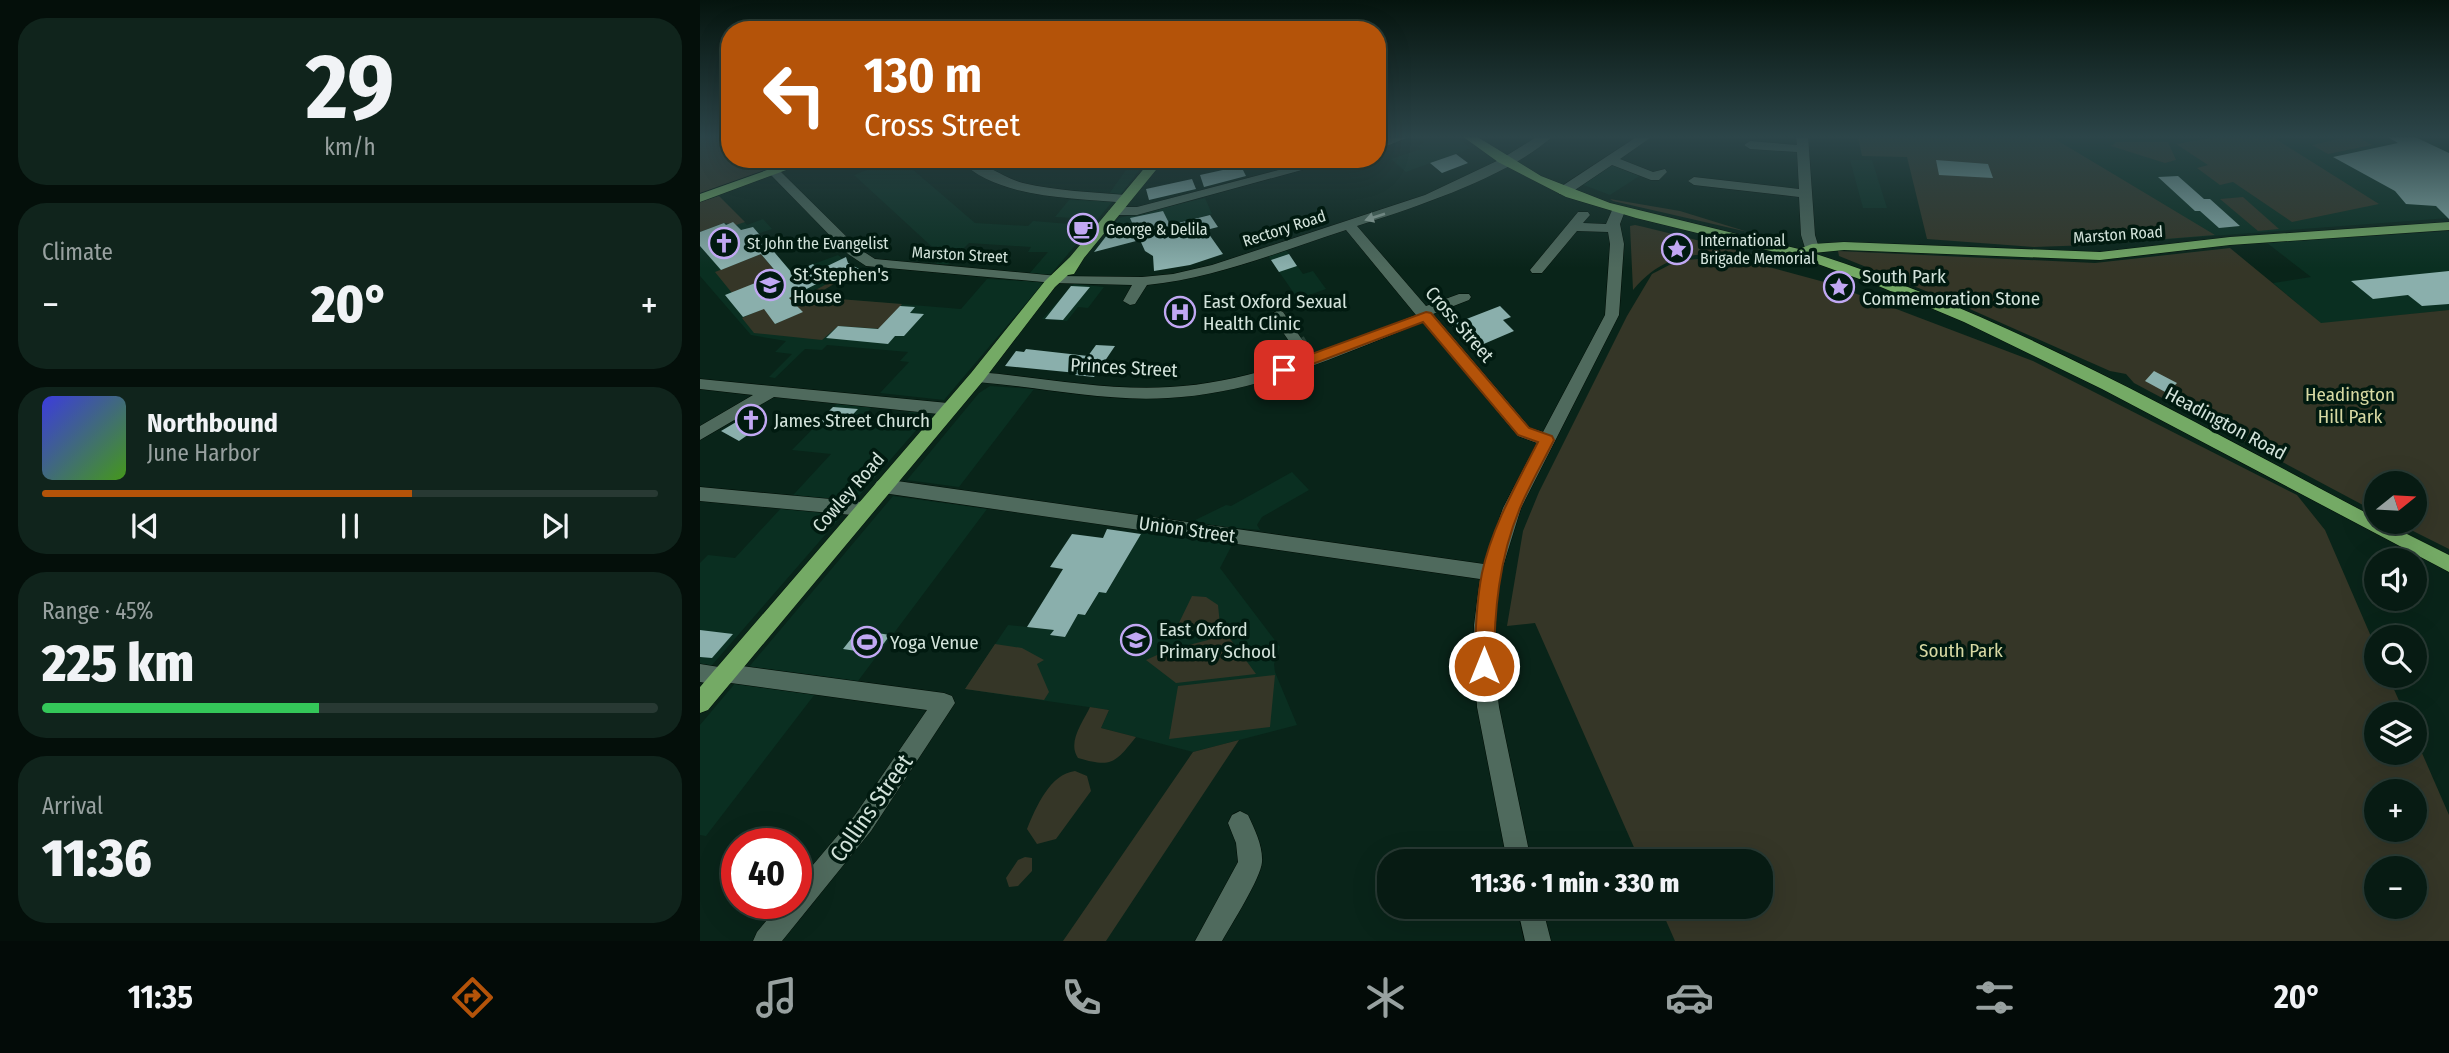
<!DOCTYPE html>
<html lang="en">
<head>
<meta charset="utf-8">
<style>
  body { margin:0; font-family:"Fira Sans Condensed",sans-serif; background:#10241c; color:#f1f3f6; height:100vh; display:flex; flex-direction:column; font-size:26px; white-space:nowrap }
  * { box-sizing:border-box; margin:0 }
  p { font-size:23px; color:#98a1a0 }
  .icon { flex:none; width:38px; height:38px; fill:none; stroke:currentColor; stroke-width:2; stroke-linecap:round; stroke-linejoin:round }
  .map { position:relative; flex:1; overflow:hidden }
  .details { display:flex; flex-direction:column; gap:18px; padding:18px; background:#040f0a; width:700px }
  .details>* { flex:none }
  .top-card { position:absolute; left:21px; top:21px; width:665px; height:147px; border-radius:28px; box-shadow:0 7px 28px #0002,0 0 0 2px #283933; background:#b45309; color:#fff; overflow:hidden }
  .needle { width:46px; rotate:72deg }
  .fabs { position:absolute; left:1664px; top:471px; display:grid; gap:14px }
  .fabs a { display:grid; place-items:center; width:63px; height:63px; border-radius:50%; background:#071b13; box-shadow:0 7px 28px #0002,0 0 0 2px #283933; font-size:35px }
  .speed { position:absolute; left:21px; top:828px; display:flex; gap:14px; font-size:35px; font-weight:700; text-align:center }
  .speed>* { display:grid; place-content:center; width:91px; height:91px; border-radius:50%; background:#071b13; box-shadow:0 7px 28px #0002,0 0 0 2px #283933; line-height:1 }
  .speed .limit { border:10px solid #d22; background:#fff; color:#111 }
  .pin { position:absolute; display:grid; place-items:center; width:60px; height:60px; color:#fff; margin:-30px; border-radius:14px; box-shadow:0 4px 10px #0006 }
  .me { position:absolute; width:77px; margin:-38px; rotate:0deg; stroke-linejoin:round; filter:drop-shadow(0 0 5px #0008) }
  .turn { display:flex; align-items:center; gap:24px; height:147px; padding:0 28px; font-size:32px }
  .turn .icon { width:91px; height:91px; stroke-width:2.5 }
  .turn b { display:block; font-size:49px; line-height:60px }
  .big { font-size:52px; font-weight:800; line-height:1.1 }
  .details .tile { flex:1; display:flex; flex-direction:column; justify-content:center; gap:10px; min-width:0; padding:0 24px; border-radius:28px; background:#10241c }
  .details .dial { align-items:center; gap:0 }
  .dial b { font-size:91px; line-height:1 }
  .song { display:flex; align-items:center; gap:21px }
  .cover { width:84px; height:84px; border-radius:10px; background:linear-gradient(135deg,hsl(240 70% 55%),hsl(100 70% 35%)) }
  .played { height:7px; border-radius:4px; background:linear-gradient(90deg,#b45309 60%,#283933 60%) }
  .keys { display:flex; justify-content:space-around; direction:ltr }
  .heat { display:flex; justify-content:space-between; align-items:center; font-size:38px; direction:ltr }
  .charge { height:10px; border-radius:5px; background:linear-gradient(90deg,#34c759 45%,#283933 0) }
  .trip { position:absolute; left:677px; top:849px; width:396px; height:70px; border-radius:28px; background:#071b13; box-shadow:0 7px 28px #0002,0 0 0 2px #283933; font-weight:800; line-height:70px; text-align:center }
  .tab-bar { display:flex; height:112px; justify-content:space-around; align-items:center; background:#030b08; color:#98a1a0 }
  .tab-bar .icon { width:49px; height:49px }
  .tab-bar .selected { color:#b45309 }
  .tab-bar b { font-size:32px; color:#f1f3f6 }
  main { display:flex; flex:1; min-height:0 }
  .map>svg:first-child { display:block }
</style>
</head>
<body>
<main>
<section class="details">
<div class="tile dial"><b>29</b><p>km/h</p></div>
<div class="tile"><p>Climate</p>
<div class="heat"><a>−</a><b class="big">20°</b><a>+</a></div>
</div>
<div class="tile">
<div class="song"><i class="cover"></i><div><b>Northbound</b><p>June Harbor</p></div></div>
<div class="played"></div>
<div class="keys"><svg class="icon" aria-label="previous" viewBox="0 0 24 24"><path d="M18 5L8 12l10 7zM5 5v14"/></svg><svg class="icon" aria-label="pause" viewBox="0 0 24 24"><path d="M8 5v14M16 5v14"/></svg><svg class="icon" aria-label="next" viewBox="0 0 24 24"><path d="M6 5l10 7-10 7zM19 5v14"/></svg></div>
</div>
<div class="tile"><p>Range · 45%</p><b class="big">225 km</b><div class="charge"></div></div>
<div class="tile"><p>Arrival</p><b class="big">11:36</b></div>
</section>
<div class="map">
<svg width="1749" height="941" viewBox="0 0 1749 941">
  <rect width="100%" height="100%" fill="#092419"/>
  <path fill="#0a2f21" d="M716,136H755L771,148L706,172L691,159L721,149L718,146L724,143Z
    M1158,136H1742L1749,140V218L1391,245L1294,149L1162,156Z
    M196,159H200L225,180L275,223L328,226L333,221L370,224L374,218L355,217L369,200L413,201L244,400L180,393L209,362L200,361L208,352L127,345L122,350L105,349L75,378L69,377L92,354L75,352L86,341L51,335L0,276V202L19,196L47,225L63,219L72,229L57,234L92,272L138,255L150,265L157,267L159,269L122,290L139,299L261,309L287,279L323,281L348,252H328L331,247L269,243L248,264H236L242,256L154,175Z
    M390,159H448L420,195L409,194L428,167L403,165L406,161Z
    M1150,160H1172L1187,208H1163Z
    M913,162L941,175L910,195L881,184Z
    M505,198L512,214L400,244L419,218Z
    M1749,231V310L1621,324L1573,283L1611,277L1567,243Z
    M586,250L603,274L613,271L626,289L598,299L568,256Z
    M374,284L404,287L388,308L378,307L367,321L342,319Z
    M290,386L334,389L259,487L207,480L279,393Z
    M137,404L172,407L155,426L193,430L210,411L231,413L0,679V563L8,555L35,558L131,454L92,450Z
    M592,472L609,490L562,517L557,525L560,530L487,524L526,505L531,506Z
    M193,496L287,509L155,685L125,681L6,836L0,835V725Z
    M442,532L532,545L520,568L580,647L574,664L575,672L597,725L493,752L401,728L409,710L265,689L308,625L354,630L351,634L365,637L378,614L386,615L399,592H407Z"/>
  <path fill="#353627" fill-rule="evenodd" d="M0,136H30V159H96L0,193Z
    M1158,136H1350L1515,235L1391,245L1334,247L1227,239L1207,157L1162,156Z
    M1520,136H1571L1679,204L1592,222L1533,182L1520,185L1497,168L1508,165L1476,144Z
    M1650,136H1657L1672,145L1628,154L1612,145Z
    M1416,142H1468L1476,160L1465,163L1411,146Z
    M19,196L45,222L36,225L24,223L0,232V202Z
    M1543,197L1579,229L1558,231L1520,199Z
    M910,199L980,211L1048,232L913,201Z
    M935,225L944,227L1053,254C1003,254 968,248 933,290L930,226Z
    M1530,248L1621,323L1749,310V549L1695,522H1715V483H1676V512L1434,383L1426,374L1410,371L1263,306L1139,256L1138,251L1395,263Z
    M61,254L78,274L32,293L15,272Z
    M1019,257L1061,265L1128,283L1333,361L1597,495L1625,530L1676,648V676H1688L1705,714H1676V752H1715V737L1749,815V941H975L960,907L1060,906V861H940L835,623L807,626L823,531L839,492L927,316L952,274L977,261ZM1676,791H1715V830H1676ZM1676,868H1715V906H1676Z
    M138,278L141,280L122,291L139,299L202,304L183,329L138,326L122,340L54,333L42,318L67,307L75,324L102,312L84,300L106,291L108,294Z
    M492,596L506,597L518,605L520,625L556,674L476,683L446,660L466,651L508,640L509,632L476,629Z
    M295,644L322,648L344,660L337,664L349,692L344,700L265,689Z
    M575,675L570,727L469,739L478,686Z
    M390,707L409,710L401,728L436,737C415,763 412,768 378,758C367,742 383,722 390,707Z
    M539,740L406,941H363L493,752Z
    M375,771L387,776L391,791L356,839L337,844L327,829C336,807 350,774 375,771Z
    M325,857L332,858V871L318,886L309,887L306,878L318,860Z"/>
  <path fill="#8aafac" d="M1686,136H1713L1749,153V219L1736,206L1706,204L1695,191L1633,157L1698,143Z
    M756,154L768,163L742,173L730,163Z
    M1236,160L1288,164L1293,178L1239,175Z
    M541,166L546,176L504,187L500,175Z
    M1478,176L1504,199H1510L1540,226L1519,228L1500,211H1495L1458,177Z
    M492,179L496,189L449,200L446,189Z
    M463,211L470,225L510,215L518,227L506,230L523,254L490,265L454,271L453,256L445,251L440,240L394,252L414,226L434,227L430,218Z
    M33,222L41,230L53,227L92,273L113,264L119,270L146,257L148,263L159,269L145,278L132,276L89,298L103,312L75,324L64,309L43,317L25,295L78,274L61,254L21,270L0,246V232L24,223L26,225Z
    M589,254L597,266L579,272L571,260Z
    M1749,271V304L1722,306L1708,295L1673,299L1651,281Z
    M371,286L390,287L363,320L345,319Z
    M200,306L215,307L210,313L224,314L204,336H195L188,344L126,338L138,326L178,329Z
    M800,306L811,317L803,320L814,331L779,346L776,343L770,346L751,325Z
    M396,345L415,346L394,377L375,375L377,373L305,366L316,351L324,352L326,349L388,356Z
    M1454,371L1477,383L1467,393L1445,381Z
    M133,407L158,409L142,426L117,423Z
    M53,412L65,418L59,424L62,425L39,441L21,431Z
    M407,529L441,534L406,593L399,592L385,615L378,614L365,637L350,635L354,630L327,627L363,569L350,567L372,534L403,538Z
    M0,630L33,634L12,658L0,657Z
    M158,630L190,635L176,654L143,649Z"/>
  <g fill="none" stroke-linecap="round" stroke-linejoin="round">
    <path stroke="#274136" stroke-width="18" stroke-dasharray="18 9" stroke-linecap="butt" d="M596,341L602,351"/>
    <g stroke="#000d05" stroke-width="1">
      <path id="minor" d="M692,136H711L677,150V142Z
        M838,136H853C808,177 715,207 657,226L726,306L759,294H769L771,297L769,300L733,314L830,428L843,432L905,315L910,244L908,232L877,231L842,273H832L830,270L878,212H888L890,215L883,223L906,224L913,208H923L925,211L920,224L924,244L919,315L821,508L801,573L794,625V666L799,707L831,861H807L777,707L774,625L780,579L183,493L177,491L174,486L177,481L183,479L784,564L803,508L837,443L818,436L723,322C641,355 558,393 468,398C405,402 340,387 277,382L269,377L277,372C341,377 406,391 470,387C557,382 636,346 716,315L646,230C581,251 516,278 447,285L435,304L430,305L423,301L432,285L354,283L166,266L148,254L68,172L70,169H78L158,248L175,259L358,276L442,277L473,274L512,265L725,195L801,159Z
        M938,136H953L920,159L953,172L965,169L967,172L959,180H951L912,165L869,194H859V188Z
        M1096,136H1108L1115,235L1119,248L1117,251L1112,252L1105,248L1101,235L1099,197L994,185L988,181L994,177L1099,189L1097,152L1050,149L1044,145L1050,141L1097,145Z
        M258,159C281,159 301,177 323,183C357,191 392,192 426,195L432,199L426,203C372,197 299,200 258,159Z
        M621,159H642L437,215H415L408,211L415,207H437Z
        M578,310L583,312L601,338L604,341L601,344H591L571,315Z
        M0,379L248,403L256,409L248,415L74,397L0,440V426L53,395L0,389Z
        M0,487L163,502L169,504L172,509L169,514L163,516L0,501Z
        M0,664L19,667L27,664L244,693L252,696L255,703L171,831L82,941H53L57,932L81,903H96V885L155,815L227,710L31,683L23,686L0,682Z
        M540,811L548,815C555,830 563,846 562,862C561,878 531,925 522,941H495L538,862L536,843L528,823L532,815Z
        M817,906H842L851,941H825Z"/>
    </g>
    <g stroke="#000d05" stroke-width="1">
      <path id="major" d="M762,136H776L841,176L910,203L1099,249L1112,244L1144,242L1400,252L1530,237L1749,222V230L1530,245L1400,260L1144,250L1113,253C1310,316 1493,422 1676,518V522H1683L1749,555V572L1402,389L1264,322L1176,285L1104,259L936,218L866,197L798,162Z
        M98,159H116L0,202V194Z
        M452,159H465L384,258L374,274L368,275L355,287L283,381L8,710L0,713V687L271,373L345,281L370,257Z"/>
    </g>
    <use href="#minor" fill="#4f6a5d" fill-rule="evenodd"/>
    <use href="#major" fill="#74aa65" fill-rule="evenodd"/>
  </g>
  <defs><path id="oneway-solid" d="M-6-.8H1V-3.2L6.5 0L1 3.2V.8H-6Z" transform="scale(1.75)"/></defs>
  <use fill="#9eb3a9" href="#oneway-solid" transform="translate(675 217) rotate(162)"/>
  <linearGradient id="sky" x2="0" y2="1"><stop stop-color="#05140e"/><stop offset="0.51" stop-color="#2c4549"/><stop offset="1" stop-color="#2c4549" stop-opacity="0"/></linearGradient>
  <rect width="1749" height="268" fill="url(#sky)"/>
  <path fill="#b45309" stroke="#753606" stroke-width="2" d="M726,312L731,313L829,428L852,436L854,440C843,462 830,484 820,508C799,558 794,612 794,666L791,672L784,674L777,672L775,666C775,635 776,604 782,573C792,527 816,485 838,442L818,435L723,322L589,373H579L576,370L579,366Z"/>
  <defs>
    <g id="cafe-ring" transform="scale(1.575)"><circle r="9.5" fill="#011a10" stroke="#c1a8f3" stroke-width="1.5"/><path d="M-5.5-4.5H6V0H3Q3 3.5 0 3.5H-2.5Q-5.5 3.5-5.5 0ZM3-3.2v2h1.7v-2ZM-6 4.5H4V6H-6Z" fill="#c1a8f3"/></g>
    <g id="church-ring" transform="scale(1.575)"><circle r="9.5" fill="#011a10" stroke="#c1a8f3" stroke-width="1.5"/><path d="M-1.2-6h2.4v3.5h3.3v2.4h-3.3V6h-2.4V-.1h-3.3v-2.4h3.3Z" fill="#c1a8f3"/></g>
    <g id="sight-ring" transform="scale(1.575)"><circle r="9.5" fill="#011a10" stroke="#c1a8f3" stroke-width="1.5"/><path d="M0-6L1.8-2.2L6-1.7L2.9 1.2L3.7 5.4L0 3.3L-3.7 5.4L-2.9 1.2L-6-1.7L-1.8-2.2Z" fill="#c1a8f3"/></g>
    <g id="university-ring" transform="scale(1.575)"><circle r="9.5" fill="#011a10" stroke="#c1a8f3" stroke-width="1.5"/><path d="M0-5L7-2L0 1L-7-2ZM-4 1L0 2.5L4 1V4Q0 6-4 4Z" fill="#c1a8f3"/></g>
    <g id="hospital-ring" transform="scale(1.575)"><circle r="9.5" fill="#011a10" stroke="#c1a8f3" stroke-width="1.5"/><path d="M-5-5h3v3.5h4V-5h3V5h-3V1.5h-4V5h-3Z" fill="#c1a8f3"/></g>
    <g id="school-ring" transform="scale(1.575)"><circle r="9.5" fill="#011a10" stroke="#c1a8f3" stroke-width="1.5"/><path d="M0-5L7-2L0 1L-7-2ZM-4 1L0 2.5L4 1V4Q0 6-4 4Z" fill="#c1a8f3"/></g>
    <g id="stadium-ring" transform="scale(1.575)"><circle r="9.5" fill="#011a10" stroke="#c1a8f3" stroke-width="1.5"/><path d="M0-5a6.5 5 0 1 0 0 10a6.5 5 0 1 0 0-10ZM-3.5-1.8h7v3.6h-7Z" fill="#c1a8f3"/></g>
  </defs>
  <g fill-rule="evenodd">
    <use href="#cafe-ring" x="383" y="229"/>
    <use href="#church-ring" x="24" y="243"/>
    <use href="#sight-ring" x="977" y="249"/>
    <use href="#university-ring" x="70" y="285"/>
    <use href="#sight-ring" x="1139" y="287"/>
    <use href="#hospital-ring" x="480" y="312"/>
    <use href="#church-ring" x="51" y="420"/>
    <use href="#school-ring" x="436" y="640"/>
    <use href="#stadium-ring" x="167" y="642"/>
  </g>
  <g text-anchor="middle" stroke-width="7" stroke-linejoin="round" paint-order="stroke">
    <g font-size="16" fill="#d3e3db" stroke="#011a10">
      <text transform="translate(584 228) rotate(-18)" y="6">Rectory Road</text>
      <text transform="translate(1418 234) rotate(-4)" y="6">Marston Road</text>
      <text transform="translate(260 254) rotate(3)" y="6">Marston Street</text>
    </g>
    <g font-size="16" fill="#d3e3db" stroke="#011a10" text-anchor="start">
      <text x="406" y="235">George &amp; Delila</text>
      <text x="1000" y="246">International<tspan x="1000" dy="18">Brigade Memorial</tspan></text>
      <text x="47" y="249">St John the Evangelist</text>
    </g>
    <g font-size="19" fill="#d3e3db" stroke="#011a10" text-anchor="start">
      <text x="93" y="281">St Stephen's<tspan x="93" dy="22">House</tspan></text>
      <text x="1162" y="283">South Park<tspan x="1162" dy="22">Commemoration Stone</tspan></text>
      <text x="503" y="308">East Oxford Sexual<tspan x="503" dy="22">Health Clinic</tspan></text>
      <text x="74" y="427">James Street Church</text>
      <text x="459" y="636">East Oxford<tspan x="459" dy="22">Primary School</tspan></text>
      <text x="190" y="649">Yoga Venue</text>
    </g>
    <g font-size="19" fill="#d3e3db" stroke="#011a10">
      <text transform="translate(760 324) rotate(49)" y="7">Cross Street</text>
      <text transform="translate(424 367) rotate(3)" y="7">Princes Street</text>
      <text transform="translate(1526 423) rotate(28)" y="7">Headington Road</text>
      <text transform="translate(148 492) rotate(-49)" y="7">Cowley Road</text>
      <text transform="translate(487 529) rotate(8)" y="7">Union Street</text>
    </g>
    <g font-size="19" fill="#d7d9a3" stroke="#011a10">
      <text x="1650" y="401">Headington<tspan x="1650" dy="22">Hill Park</tspan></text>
      <text x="1261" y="657">South Park</text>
    </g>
    <g font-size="23" fill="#d3e3db" stroke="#011a10">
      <text transform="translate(171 808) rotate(-55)" y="8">Collins Street</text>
    </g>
  </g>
</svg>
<div class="fabs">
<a><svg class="needle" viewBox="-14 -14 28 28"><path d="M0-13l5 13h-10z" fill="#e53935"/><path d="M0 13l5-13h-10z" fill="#98a1a0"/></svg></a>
<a><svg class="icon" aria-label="sound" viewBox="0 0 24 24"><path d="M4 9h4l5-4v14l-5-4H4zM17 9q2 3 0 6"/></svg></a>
<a><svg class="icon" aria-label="search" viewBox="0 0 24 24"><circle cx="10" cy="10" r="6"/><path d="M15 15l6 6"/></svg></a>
<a><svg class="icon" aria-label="layers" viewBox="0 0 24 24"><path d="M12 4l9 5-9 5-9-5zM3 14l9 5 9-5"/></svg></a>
<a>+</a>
<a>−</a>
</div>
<div class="speed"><div class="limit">40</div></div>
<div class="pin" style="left:584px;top:370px;background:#d93025"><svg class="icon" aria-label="arrive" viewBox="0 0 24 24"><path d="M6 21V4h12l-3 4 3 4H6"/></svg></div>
<svg class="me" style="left:784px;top:666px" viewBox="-20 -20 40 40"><circle r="17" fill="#b45309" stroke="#fff" stroke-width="3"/><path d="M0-11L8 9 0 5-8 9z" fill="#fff"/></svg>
<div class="trip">11:36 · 1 min · 330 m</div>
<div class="top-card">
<div class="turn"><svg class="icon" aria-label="left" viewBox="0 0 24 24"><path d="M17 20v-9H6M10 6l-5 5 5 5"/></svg><div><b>130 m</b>Cross Street</div></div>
</div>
</div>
</main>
<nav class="tab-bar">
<b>11:35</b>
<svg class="icon selected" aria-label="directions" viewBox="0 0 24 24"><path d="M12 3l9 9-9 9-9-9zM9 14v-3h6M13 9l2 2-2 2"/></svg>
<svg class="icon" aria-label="music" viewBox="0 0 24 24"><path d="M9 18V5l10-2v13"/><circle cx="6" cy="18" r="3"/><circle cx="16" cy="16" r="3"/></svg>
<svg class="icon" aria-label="phone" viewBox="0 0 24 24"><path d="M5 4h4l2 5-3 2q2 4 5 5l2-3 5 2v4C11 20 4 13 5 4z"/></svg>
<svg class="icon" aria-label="climate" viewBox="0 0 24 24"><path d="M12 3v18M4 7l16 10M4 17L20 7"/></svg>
<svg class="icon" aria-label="car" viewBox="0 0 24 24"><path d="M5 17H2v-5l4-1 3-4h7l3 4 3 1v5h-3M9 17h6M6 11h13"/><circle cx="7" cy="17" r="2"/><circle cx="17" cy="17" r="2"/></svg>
<svg class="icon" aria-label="filters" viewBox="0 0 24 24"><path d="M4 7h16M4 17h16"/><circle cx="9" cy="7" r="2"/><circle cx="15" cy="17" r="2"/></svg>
<b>20°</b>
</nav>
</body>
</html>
